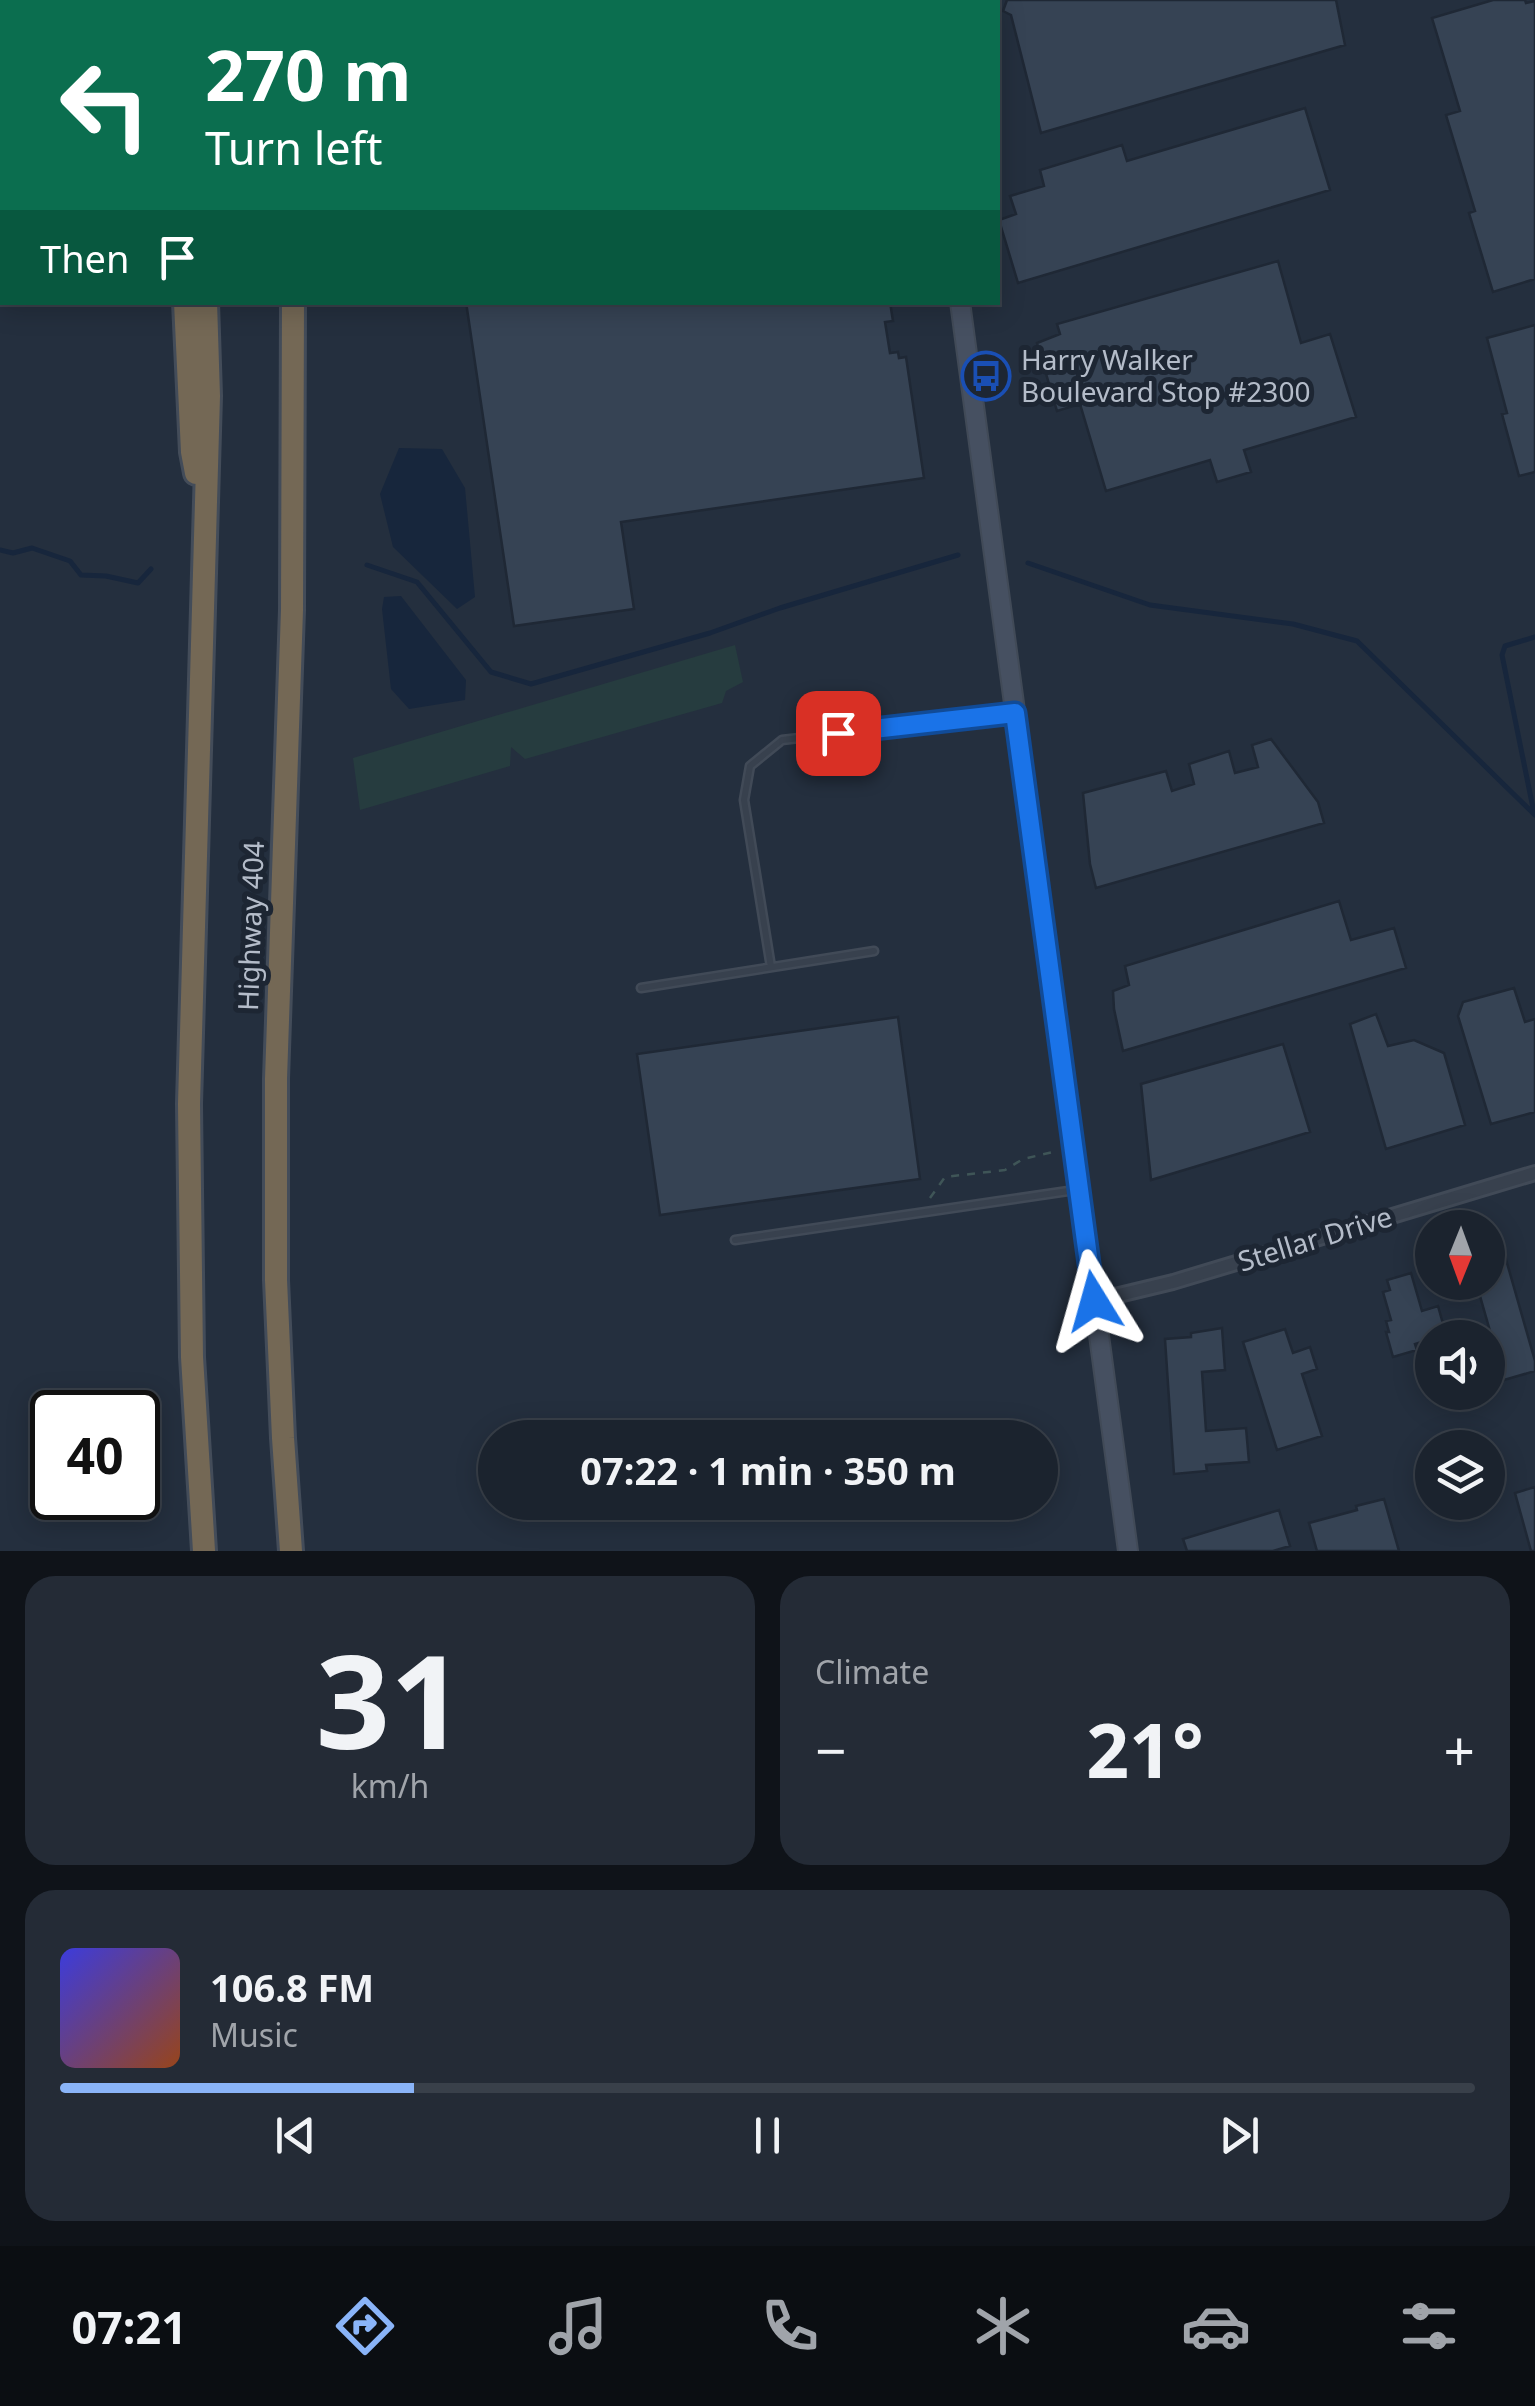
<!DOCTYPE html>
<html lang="en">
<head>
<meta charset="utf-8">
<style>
  body { margin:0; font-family:"Noto Sans",sans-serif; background:#242b36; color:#f1f3f6; height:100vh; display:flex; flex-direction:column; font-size:38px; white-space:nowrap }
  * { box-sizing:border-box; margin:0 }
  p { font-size:32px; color:#a0a4aa }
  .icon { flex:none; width:55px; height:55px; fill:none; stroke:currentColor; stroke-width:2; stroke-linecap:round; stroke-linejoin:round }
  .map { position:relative; height:1551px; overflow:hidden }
  .sheet { display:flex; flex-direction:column; gap:25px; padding:25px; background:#0f1319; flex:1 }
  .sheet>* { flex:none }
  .banner { position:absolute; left:0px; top:0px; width:1000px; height:305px; box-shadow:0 5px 25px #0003,0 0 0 2px #39404a; background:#0b6e4f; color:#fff; overflow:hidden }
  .needle { width:65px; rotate:181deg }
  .controls { position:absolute; left:1415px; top:1210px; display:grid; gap:20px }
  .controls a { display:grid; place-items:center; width:90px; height:90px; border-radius:50%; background:#1b232e; box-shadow:0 5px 25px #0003,0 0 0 2px #39404a; font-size:50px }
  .speed { position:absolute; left:30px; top:1390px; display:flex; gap:20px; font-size:50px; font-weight:700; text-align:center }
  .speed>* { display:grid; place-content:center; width:130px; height:130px; border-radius:50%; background:#1b232e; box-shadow:0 5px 25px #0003,0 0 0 2px #39404a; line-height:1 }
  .speed .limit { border:5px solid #111; border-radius:15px; background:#fff; color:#111 }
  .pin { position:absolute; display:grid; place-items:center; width:85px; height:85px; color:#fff; margin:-42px; border-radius:20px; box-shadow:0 5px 15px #0006 }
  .me { position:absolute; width:110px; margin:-55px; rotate:352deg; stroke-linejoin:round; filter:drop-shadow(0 0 8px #0008) }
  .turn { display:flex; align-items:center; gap:35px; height:210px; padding:0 40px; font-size:45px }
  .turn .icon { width:130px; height:130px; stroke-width:2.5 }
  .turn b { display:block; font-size:70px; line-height:85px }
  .then { display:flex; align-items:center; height:95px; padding:0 40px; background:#0003; gap:20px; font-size:38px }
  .big { font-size:75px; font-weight:700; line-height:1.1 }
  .sheet .widget { flex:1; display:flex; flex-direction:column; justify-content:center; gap:15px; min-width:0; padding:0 35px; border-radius:30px; background:#242b36 }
  .sheet .dial { align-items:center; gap:0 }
  .dial b { font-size:130px; line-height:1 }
  .song { display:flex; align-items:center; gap:30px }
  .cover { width:120px; height:120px; border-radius:15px; background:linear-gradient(135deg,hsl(240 70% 55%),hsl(20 70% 35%)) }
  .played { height:10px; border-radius:5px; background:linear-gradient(90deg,#8ab4f8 25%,#39404a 25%) }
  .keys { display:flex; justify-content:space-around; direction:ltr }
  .heat { display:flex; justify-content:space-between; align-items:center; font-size:55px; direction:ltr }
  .sheet .tiles { flex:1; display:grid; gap:25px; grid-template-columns:1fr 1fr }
  .widget:last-child { grid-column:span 2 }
  .trip { position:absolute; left:478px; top:1420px; width:580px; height:100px; border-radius:50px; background:#1b232e; box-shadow:0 5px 25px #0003,0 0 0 2px #39404a; font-weight:700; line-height:100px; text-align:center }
  .tabs { display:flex; height:160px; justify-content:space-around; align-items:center; background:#0b0e12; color:#a0a4aa }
  .tabs .icon { width:70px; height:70px }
  .tabs .selected { color:#8ab4f8 }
  .tabs b { font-size:45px; color:#f1f3f6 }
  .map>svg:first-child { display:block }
</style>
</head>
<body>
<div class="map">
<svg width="1535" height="1551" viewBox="0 0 1535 1551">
  <rect width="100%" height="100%" fill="#242f3e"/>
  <path fill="#263c3f" d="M735,645L743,682L726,691L722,703L525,759L511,747L510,766L360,810L353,758Z"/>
  <path fill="#17263c" d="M399,448L442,449L465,488L475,597L457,609L393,547L380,494Z
    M401,596L466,680L465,700L409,709L391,689L382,609L384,597Z"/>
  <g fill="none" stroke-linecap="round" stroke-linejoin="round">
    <path stroke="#17263c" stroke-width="5" d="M0,550L13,553L32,548L70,561L81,575L106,576L138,583L151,569
      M1028,563L1150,605L1293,624L1357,641L1535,815
      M367,565L417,582L491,672L531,684L710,633L780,608L958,555
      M1534,813L1502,655L1505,646L1535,637"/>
  </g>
  <path fill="#364354" stroke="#1f2835" stroke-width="2.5" d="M1007,0H1336L1345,45L1041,133L1011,15L1003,11Z
    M1493,0H1525L1526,3L1535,1V279L1493,292L1469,213L1475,211L1446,115L1460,111L1432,18Z
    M1305,108L1330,190L1018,283L999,220L1016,214L1010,196L1044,186L1040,170L1122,145L1127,161Z
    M1278,261L1301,343L1330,334L1356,417L1244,450L1251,472L1217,482L1210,460L1106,491L1080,404L1057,411L1037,343L1060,334L1057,324Z
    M466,302H890L893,321L885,322L890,353L898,352L899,358L906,357L924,478L621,522L634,609L514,626Z
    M1535,325V472L1519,476L1502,414L1507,413L1487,338Z
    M1271,739L1318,802L1324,823L1096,888L1090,864L1083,793L1166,771L1172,791L1194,784L1189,764L1229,751L1235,773L1258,767L1252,745Z
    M1339,901L1351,940L1394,928L1406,968L1123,1051L1114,1009L1113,991L1129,985L1125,966Z
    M1514,988L1525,1022L1535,1019V1112L1491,1124L1458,1016L1463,1002Z
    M1376,1014L1388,1046L1414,1040L1444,1053L1465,1125L1386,1149L1350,1024Z
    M898,1017L920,1179L660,1215L637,1054Z
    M1283,1044L1310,1132L1151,1180L1141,1084Z
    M1499,1235L1535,1361V1371L1504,1380L1476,1282H1488V1238Z
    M1411,1273L1422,1311L1438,1306L1445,1331L1430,1335L1431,1339L1415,1344L1417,1350L1393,1357L1386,1332H1389L1386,1321L1391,1320L1383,1292L1390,1290L1387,1280Z
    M1222,1328L1225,1370L1202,1372L1206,1431L1246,1428L1249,1462L1206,1465L1207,1471L1174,1474L1165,1339L1191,1337V1333Z
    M1285,1329L1293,1353L1310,1347L1317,1369L1302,1374L1322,1436L1277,1450L1243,1342Z
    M1535,1487V1551H1531L1515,1493Z
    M1384,1499L1399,1551H1317L1309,1523L1357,1510L1356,1506Z
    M1279,1510L1290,1546L1273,1551H1187L1183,1539Z"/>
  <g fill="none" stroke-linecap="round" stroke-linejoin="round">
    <g stroke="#414a57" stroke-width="11">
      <path id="lane" d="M771,967L744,800L750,766L782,740L1014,713
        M641,988L874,951
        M735,1240L1075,1190"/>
    </g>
    <g stroke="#414a57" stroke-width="18">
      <path id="street" d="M1094,1301L1173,1282L1535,1173"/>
    </g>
    <g stroke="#414a57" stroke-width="22">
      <path id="secondary" d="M919,0L920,2
        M960,302L1128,1551"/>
    </g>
    <g stroke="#434c59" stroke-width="28">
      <path id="highway" d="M155,0V2
        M187,0V2
        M268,0V2
        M288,0V2
        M185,302L192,452L196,473
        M204,1551L192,1357L189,1104L209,396L206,302
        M291,1551L283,1438L276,1280V1079L292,610L293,302"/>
    </g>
    <path stroke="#3f5557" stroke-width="2.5" stroke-dasharray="8 8" stroke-linecap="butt" d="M930,1198L945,1177L1005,1170L1023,1159L1057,1151"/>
    <use href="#lane" stroke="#38414e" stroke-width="6"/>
    <use href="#street" stroke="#38414e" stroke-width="12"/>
    <use href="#secondary" stroke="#465061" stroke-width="18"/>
    <use href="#highway" stroke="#746855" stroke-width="22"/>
  </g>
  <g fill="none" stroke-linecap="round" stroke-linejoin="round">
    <g stroke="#114b97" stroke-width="25">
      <path id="route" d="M838,733L1015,713L1094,1301"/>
    </g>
    <use href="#route" stroke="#1a73e8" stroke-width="18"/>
  </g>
  <defs>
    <g id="bus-ring" transform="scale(2.5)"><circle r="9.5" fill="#1d2633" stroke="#1a4fb4" stroke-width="1.5"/><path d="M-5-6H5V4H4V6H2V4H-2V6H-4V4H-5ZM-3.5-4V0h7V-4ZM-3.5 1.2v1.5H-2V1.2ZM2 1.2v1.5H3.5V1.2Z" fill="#1a4fb4"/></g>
  </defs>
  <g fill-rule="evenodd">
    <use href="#bus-ring" x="986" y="376"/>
  </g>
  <g text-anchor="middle" stroke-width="10" stroke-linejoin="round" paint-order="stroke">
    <g font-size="28" fill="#b4bcc9" stroke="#1d2633" text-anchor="start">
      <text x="1021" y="370">Harry Walker<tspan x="1021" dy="32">Boulevard Stop #2300</tspan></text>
    </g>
    <g font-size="28" fill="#b4bcc9" stroke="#1d2633">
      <text transform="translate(251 926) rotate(-88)" y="10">Highway 404</text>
      <text transform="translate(1315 1239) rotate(-17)" y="10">Stellar Drive</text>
    </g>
  </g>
</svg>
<div class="controls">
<a><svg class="needle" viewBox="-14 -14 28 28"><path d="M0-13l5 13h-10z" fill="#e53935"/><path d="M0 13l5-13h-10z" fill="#a0a4aa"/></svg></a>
<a><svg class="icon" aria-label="sound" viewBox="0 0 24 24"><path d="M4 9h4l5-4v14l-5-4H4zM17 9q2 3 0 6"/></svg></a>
<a><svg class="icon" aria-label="layers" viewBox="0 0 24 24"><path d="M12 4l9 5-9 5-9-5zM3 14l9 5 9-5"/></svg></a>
</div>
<div class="speed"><div class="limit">40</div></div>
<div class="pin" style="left:838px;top:733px;background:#d93025"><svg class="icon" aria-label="arrive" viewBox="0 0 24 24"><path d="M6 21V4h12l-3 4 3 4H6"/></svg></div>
<svg class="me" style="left:1094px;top:1301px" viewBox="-20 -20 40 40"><path d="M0-17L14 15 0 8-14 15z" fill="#1a73e8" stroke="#fff" stroke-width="4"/></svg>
<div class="trip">07:22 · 1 min · 350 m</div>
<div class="banner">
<div class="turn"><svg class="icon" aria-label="left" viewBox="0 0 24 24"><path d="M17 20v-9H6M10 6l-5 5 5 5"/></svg><div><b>270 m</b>Turn left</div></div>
<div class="then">Then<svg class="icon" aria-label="arrive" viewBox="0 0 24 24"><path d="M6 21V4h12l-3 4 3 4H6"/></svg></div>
</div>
</div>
<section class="sheet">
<div class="tiles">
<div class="widget dial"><b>31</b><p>km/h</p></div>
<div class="widget"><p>Climate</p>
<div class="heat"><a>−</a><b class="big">21°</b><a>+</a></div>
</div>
<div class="widget">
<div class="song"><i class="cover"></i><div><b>106.8 FM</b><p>Music</p></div></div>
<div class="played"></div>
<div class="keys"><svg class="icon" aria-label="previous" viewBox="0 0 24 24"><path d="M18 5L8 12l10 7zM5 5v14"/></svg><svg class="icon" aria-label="pause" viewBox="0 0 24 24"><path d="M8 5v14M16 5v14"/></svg><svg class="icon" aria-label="next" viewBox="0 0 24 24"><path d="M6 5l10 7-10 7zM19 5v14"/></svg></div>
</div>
</div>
</section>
<nav class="tabs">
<b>07:21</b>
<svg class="icon selected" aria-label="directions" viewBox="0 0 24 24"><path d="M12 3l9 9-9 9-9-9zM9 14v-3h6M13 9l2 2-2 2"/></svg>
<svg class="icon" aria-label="music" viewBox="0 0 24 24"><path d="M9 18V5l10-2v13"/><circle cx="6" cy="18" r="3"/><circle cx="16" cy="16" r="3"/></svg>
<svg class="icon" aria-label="phone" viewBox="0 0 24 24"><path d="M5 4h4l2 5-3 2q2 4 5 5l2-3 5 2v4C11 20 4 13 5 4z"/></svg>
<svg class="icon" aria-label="climate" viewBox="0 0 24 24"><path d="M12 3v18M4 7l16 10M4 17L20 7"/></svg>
<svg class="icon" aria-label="car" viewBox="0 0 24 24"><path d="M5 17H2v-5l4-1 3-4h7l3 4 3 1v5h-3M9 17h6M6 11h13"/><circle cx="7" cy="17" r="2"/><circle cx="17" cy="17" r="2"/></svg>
<svg class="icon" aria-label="filters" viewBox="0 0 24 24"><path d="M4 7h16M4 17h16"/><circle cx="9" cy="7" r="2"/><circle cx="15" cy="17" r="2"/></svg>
</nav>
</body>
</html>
